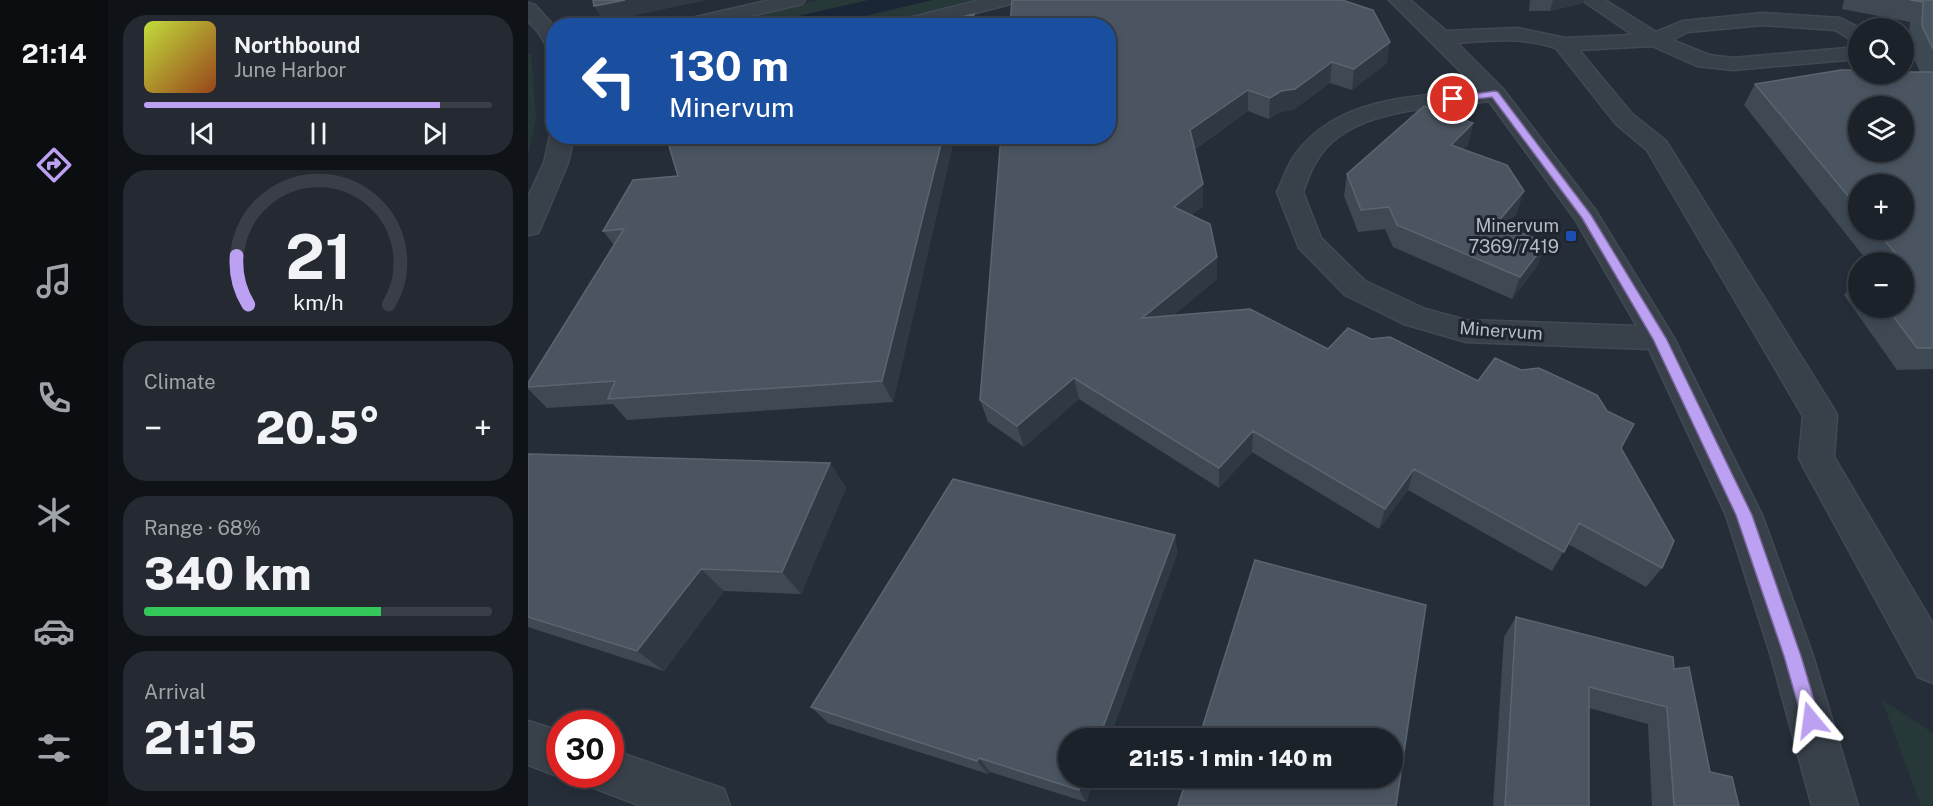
<!DOCTYPE html>
<html lang="en">
<head>
<meta charset="utf-8">
<style>
  body { margin:0; font-family:"Public Sans",sans-serif; background:#252a32; color:#f1f3f6; height:100vh; display:flex; flex-direction:column; font-size:22px; white-space:nowrap }
  * { box-sizing:border-box; margin:0 }
  p { font-size:20px; color:#a0a4a8 }
  .icon { flex:none; width:33px; height:33px; fill:none; stroke:currentColor; stroke-width:2; stroke-linecap:round; stroke-linejoin:round }
  .map { position:relative; flex:1; overflow:hidden }
  .panel { display:flex; flex-direction:column; gap:15px; padding:15px; background:#0f1317; width:420px }
  .panel>* { flex:none }
  .hud { position:absolute; left:18px; top:18px; width:570px; height:126px; border-radius:24px; box-shadow:0 3px 9px #0003,0 0 0 2px #3a3f47; background:#1a4fa0; color:#fff; overflow:hidden }
  .buttons { position:absolute; left:1320px; top:18px; display:grid; gap:12px }
  .buttons a { display:grid; place-items:center; width:66px; height:66px; border-radius:50%; background:#1c222a; box-shadow:0 3px 9px #0003,0 0 0 2px #3a3f47; font-size:30px }
  .speed { position:absolute; left:18px; top:710px; display:flex; gap:12px; font-size:30px; font-weight:700; text-align:center }
  .speed>* { display:grid; place-content:center; width:78px; height:78px; border-radius:50%; background:#1c222a; box-shadow:0 3px 9px #0003,0 0 0 2px #3a3f47; line-height:1 }
  .speed .limit { border:9px solid #d22; background:#fff; color:#111 }
  .pin { position:absolute; display:grid; place-items:center; width:51px; height:51px; color:#fff; margin:-26px; border:3px solid #fff; border-radius:50%; box-shadow:0 2px 6px #0007 }
  .me { position:absolute; width:66px; margin:-33px; rotate:344deg; stroke-linejoin:round; filter:drop-shadow(0 0 4px #0008) }
  .turn { display:flex; align-items:center; gap:21px; height:126px; padding:0 24px; font-size:27px }
  .turn .icon { width:78px; height:78px; stroke-width:2.5 }
  .turn b { display:block; font-size:42px; line-height:51px }
  .big { font-size:45px; font-weight:800; line-height:1.1 }
  .panel .widget { flex:1; display:flex; flex-direction:column; justify-content:center; gap:9px; min-width:0; padding:0 21px; border-radius:24px; background:#252a32 }
  .panel .dial { align-items:center; gap:0 }
  .dial svg { height:156px; overflow:visible; fill:none; stroke:#3a3f47; stroke-width:7; stroke-linecap:round; text-anchor:middle }
  .dial text { fill:#f1f3f6; stroke:none }
  .song { display:flex; align-items:center; gap:18px }
  .cover { width:72px; height:72px; border-radius:9px; background:linear-gradient(135deg,hsl(70 70% 55%),hsl(20 70% 35%)) }
  .played { height:6px; border-radius:3px; background:linear-gradient(90deg,#bca0f2 85%,#3a3f47 85%) }
  .keys { display:flex; justify-content:space-around; direction:ltr }
  .heat { display:flex; justify-content:space-between; align-items:center; font-size:33px; direction:ltr }
  .charge { height:9px; border-radius:4px; background:linear-gradient(90deg,#34c759 68%,#3a3f47 0) }
  .trip { position:absolute; left:530px; top:728px; width:345px; height:60px; border-radius:30px; background:#1c222a; box-shadow:0 3px 9px #0003,0 0 0 2px #3a3f47; font-weight:800; line-height:60px; text-align:center }
  main { display:flex; flex:1; min-height:0 }
  .tabs { display:flex; flex-direction:column; width:108px; justify-content:space-around; align-items:center; background:#0b0e11; color:#a0a4a8 }
  .tabs .icon { width:42px; height:42px }
  .tabs .on { color:#bca0f2 }
  .tabs b { font-size:27px; color:#f1f3f6 }
  .map>svg:first-child { display:block }
</style>
</head>
<body>
<main>
<nav class="tabs">
<b>21:14</b>
<svg class="icon on" aria-label="directions" viewBox="0 0 24 24"><path d="M12 3l9 9-9 9-9-9zM9 14v-3h6M13 9l2 2-2 2"/></svg>
<svg class="icon" aria-label="music" viewBox="0 0 24 24"><path d="M9 18V5l10-2v13"/><circle cx="6" cy="18" r="3"/><circle cx="16" cy="16" r="3"/></svg>
<svg class="icon" aria-label="phone" viewBox="0 0 24 24"><path d="M5 4h4l2 5-3 2q2 4 5 5l2-3 5 2v4C11 20 4 13 5 4z"/></svg>
<svg class="icon" aria-label="climate" viewBox="0 0 24 24"><path d="M12 3v18M4 7l16 10M4 17L20 7"/></svg>
<svg class="icon" aria-label="car" viewBox="0 0 24 24"><path d="M5 17H2v-5l4-1 3-4h7l3 4 3 1v5h-3M9 17h6M6 11h13"/><circle cx="7" cy="17" r="2"/><circle cx="17" cy="17" r="2"/></svg>
<svg class="icon" aria-label="filters" viewBox="0 0 24 24"><path d="M4 7h16M4 17h16"/><circle cx="9" cy="7" r="2"/><circle cx="15" cy="17" r="2"/></svg>
</nav>
<section class="panel">
<div class="widget">
<div class="song"><i class="cover"></i><div><b>Northbound</b><p>June Harbor</p></div></div>
<div class="played"></div>
<div class="keys"><svg class="icon" aria-label="previous" viewBox="0 0 24 24"><path d="M18 5L8 12l10 7zM5 5v14"/></svg><svg class="icon" aria-label="pause" viewBox="0 0 24 24"><path d="M8 5v14M16 5v14"/></svg><svg class="icon" aria-label="next" viewBox="0 0 24 24"><path d="M6 5l10 7-10 7zM19 5v14"/></svg></div>
</div>
<div class="widget dial"><svg viewBox="0 0 100 80">
<path d="M14 69A42 42 0 1 1 86 69"/>
<path d="M14 69A42 42 0 0 1 8 44" stroke="#bca0f2"/>
<text x="50" y="56" font-size="32" font-weight="700">21</text>
<text x="50" y="72" font-size="11">km/h</text>
</svg></div>
<div class="widget"><p>Climate</p>
<div class="heat"><a>−</a><b class="big">20.5°</b><a>+</a></div>
</div>
<div class="widget"><p>Range · 68%</p><b class="big">340 km</b><div class="charge"></div></div>
<div class="widget"><p>Arrival</p><b class="big">21:15</b></div>
</section>
<div class="map">
<svg width="1405" height="806" viewBox="0 0 1405 806">
  <rect width="100%" height="100%" fill="#252e38"/>
  <path fill="#273839" d="M292,0H341L231,25L180,26Z
    M404,0H452L348,25L297,26Z
    M3,53L8,119L0,156V54Z
    M1354,700L1405,733V806H1393Z"/>
  <path fill="#1a2635" d="M341,0H404L297,25H231Z"/>
  <g fill="none" stroke-linecap="round" stroke-linejoin="round">
    <g stroke="#424952" stroke-width="3">
      <path id="minor" d="M242,0H277L274,4L181,26H143L146,22Z
        M452,0H485L482,4L398,26H362L365,22Z
        M861,0H882L918,31L990,28L1037,38L1105,35L1054,0H1077L1128,32L1155,21L1235,13L1312,18L1332,28H1330V42L1323,40L1307,30L1235,25L1160,32L1144,40L1181,55L1205,58L1330,47V59L1205,70L1169,66L1124,46L1051,50L1104,114L1138,141L1304,406L1309,415L1306,457L1405,624V683L1390,677L1276,468L1271,458L1275,416L1119,150L1088,124L1028,48C996,37 963,40 929,43L975,89L1068,211L1146,338L1234,515L1285,656L1330,806H1284L1243,656L1198,515L1121,349L938,342L876,324L817,295L771,248L749,192C755,180 759,166 767,155C810,96 885,98 950,89ZM961,101L1047,219L1109,326L938,320L897,309L837,281L793,238L775,192C779,182 782,171 788,162C818,107 907,109 961,101Z
        M0,3L7,5L26,26V49L19,47L11,33L0,21Z
        M26,131V136H46L40,163L13,227L10,233L0,235V197L16,163L22,136Z
        M0,721L32,731V774H38L32,777L0,765Z
        M82,749L196,789L202,806H113L66,788L60,774H82Z"/>
    </g>
    <use href="#minor" fill="#384049" fill-rule="evenodd"/>
  </g>
  <path fill="#3e4954" fill-rule="evenodd" d="M1002,0H1056L1055,3L1022,11H1001Z
    M1316,0H1405V369L1369,370L1316,295L1330,276V308H1376V262H1340L1216,105L1227,84L1392,72L1380,46L1382,22L1314,9ZM1330,184L1376,230H1330Z
    M580,26L859,63L824,90L802,83L765,110L752,112L741,119L720,111L667,149L675,206L664,215L689,279L646,315L800,349L843,339L950,381L1093,448L1134,568L1118,587L1040,544L1024,571L880,490L851,529L724,452L691,488L551,399L496,447L460,422L452,400Z
    M945,123L940,145L935,149L989,213L977,227L1010,265L984,299L865,247L857,229L830,232L816,196L819,174Z
    M427,136L365,402L99,420L85,404L19,408L0,389V383L86,245L75,231Z
    M0,454L302,463L318,488L273,594L196,591L136,671L0,627Z
    M647,535L649,554L558,802L462,772L460,774L300,723L283,707Z
    M988,617L1146,669L1182,772L1211,806H1124L1120,724L1061,708V806H965L976,637Z"/>
  <path fill="#2f3944" d="M97,0H179L76,22L66,6Z
    M1025,0H1056L1055,3L1022,11Z
    M446,14L448,26H443Z
    M862,42L859,63L824,90L826,69Z
    M804,62L802,83L765,110L752,112L741,119L742,98L753,91Z
    M720,90V111L663,151L662,130Z
    M945,123L940,145L918,166L923,145Z
    M415,136H427L365,402L354,381Z
    M675,184V206L647,229L646,207Z
    M996,191L989,213L962,245L969,223Z
    M1018,243L1010,265L984,299L992,277Z
    M689,257V279L616,340L614,318Z
    M546,378L551,399L496,447L489,426Z
    M725,431L724,452L691,488V468Z
    M302,463L318,488L273,594L254,572Z
    M886,469L880,490L851,529L857,509Z
    M647,535L649,554L582,738H571Z
    M173,569L196,591L136,671L109,651Z
    M451,758L462,772L460,774L449,761Z
    M556,777H567L558,802L551,790Z"/>
  <path fill="#4b5561" stroke="#5b6570" stroke-width="1.5" fill-rule="evenodd" d="M65,0H97L66,6Z
    M484,0H814L845,10L862,42L826,69L804,62L767,89L753,91L742,98L720,90L662,130L675,184L646,207L682,224L689,257L614,318L722,309L800,349L820,328L843,339L862,337L950,381L967,358L993,370L1011,368L1069,395L1079,411L1106,424L1093,448L1146,541L1134,568L1051,523L1036,552L886,469L857,509L725,431L691,468L546,378L489,426L452,400L473,136H580V26H482Z
    M1382,0H1405V49L1394,26L1395,2Z
    M446,14L443,26H398Z
    M1313,70H1330V74H1376V72H1405V348H1389L1359,308H1376V273H1384L1348,230H1376V184H1330V208L1227,84ZM1330,106H1376V152H1330Z
    M896,106L945,123L923,145L979,165L996,191L969,223L1018,243L992,277L869,225L861,207L833,210L819,174Z
    M138,136H415L354,381L80,399L87,381L0,387V383L96,229L75,231L105,180L150,176Z
    M0,454H3L302,463L254,572L173,569L109,651L0,617Z
    M425,479L647,535L571,738H540V777H556L551,790L451,758L449,761L283,707Z
    M727,560L898,605L868,806H650L659,777H864V738H671Z
    M988,617L1145,657L1146,669L1161,667L1182,772L1204,777L1211,806H1146L1139,707L1061,687V806H977Z"/>
  <path fill="#bca0f2" stroke="#7a689d" stroke-width="1.5" d="M967,91L970,92L1063,215L1138,338L1224,515L1273,656L1292,720L1289,726L1283,729L1276,726L1256,656L1208,515L1125,339L1054,218L964,97L925,102L920,99L925,97Z"/>
  <rect fill="#1a4fb4" stroke="#1e252e" stroke-width="2" x="1037" y="230" width="12" height="12" rx="3"/>
  <g text-anchor="middle" stroke-width="6" stroke-linejoin="round" paint-order="stroke">
    <g font-size="18" fill="#b4bbc5" stroke="#1e252e" text-anchor="end">
      <text x="1031" y="232">Minervum<tspan x="1031" dy="21">7369/7419</tspan></text>
    </g>
    <g font-size="18" fill="#b4bbc5" stroke="#1e252e">
      <text transform="translate(973 331) rotate(4)" y="6">Minervum</text>
    </g>
  </g>
</svg>
<div class="buttons">
<a><svg class="icon" aria-label="search" viewBox="0 0 24 24"><circle cx="10" cy="10" r="6"/><path d="M15 15l6 6"/></svg></a>
<a><svg class="icon" aria-label="layers" viewBox="0 0 24 24"><path d="M12 4l9 5-9 5-9-5zM3 14l9 5 9-5"/></svg></a>
<a>+</a>
<a>−</a>
</div>
<div class="speed"><div class="limit">30</div></div>
<div class="pin" style="left:925px;top:99px;background:#d93025"><svg class="icon" aria-label="arrive" viewBox="0 0 24 24"><path d="M6 21V4h12l-3 4 3 4H6"/></svg></div>
<svg class="me" style="left:1283px;top:720px" viewBox="-20 -20 40 40"><path d="M0-17L14 15 0 8-14 15z" fill="#bca0f2" stroke="#fff" stroke-width="4"/></svg>
<div class="trip">21:15 · 1 min · 140 m</div>
<div class="hud">
<div class="turn"><svg class="icon" aria-label="left" viewBox="0 0 24 24"><path d="M17 20v-9H6M10 6l-5 5 5 5"/></svg><div><b>130 m</b>Minervum</div></div>
</div>
</div>
</main>
</body>
</html>
